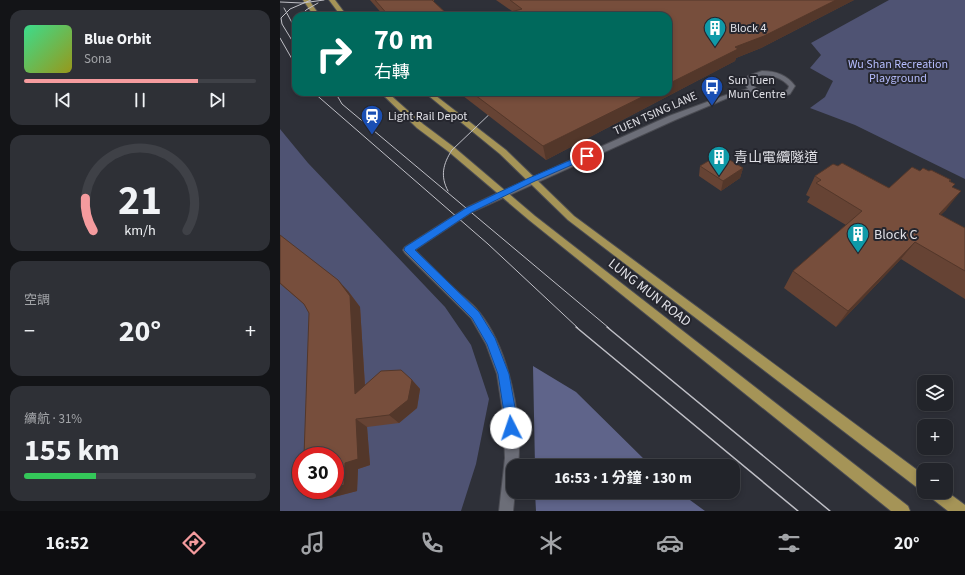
<!DOCTYPE html>
<html lang="zh-TW">
<head>
<meta charset="utf-8">
<style>
  body { margin:0; font-family:"Source Sans 3","Noto Sans TC",sans-serif; background:#2e3036; color:#f1f3f6; height:100vh; display:flex; flex-direction:column; font-size:15px; white-space:nowrap }
  * { box-sizing:border-box; margin:0 }
  p { font-size:13px; color:#a2a4a8 }
  .icon { flex:none; width:22px; height:22px; fill:none; stroke:currentColor; stroke-width:2; stroke-linecap:round; stroke-linejoin:round }
  .map { position:relative; flex:1; overflow:hidden }
  .side { display:flex; flex-direction:column; gap:10px; padding:10px; background:#131417; width:280px }
  .side>* { flex:none }
  .top-card { position:absolute; left:12px; top:12px; width:380px; height:84px; border-radius:12px; box-shadow:0 2px 6px #0003,0 0 0 1px #3f4147; background:#00695c; color:#fff; overflow:hidden }
  .buttons { position:absolute; left:637px; top:375px; display:grid; gap:8px }
  .buttons a { display:grid; place-items:center; width:36px; height:36px; border-radius:8px; background:#22242a; box-shadow:0 2px 6px #0003,0 0 0 1px #3f4147; font-size:20px }
  .speed { position:absolute; left:12px; top:447px; display:flex; gap:8px; font-size:20px; font-weight:700; text-align:center }
  .speed>* { display:grid; place-content:center; width:52px; height:52px; border-radius:50%; background:#22242a; box-shadow:0 2px 6px #0003,0 0 0 1px #3f4147; line-height:1 }
  .speed .limit { border:6px solid #d22; background:#fff; color:#111 }
  .pin { position:absolute; display:grid; place-items:center; width:34px; height:34px; color:#fff; margin:-17px; border:2px solid #fff; border-radius:50%; box-shadow:0 1px 4px #0007 }
  .me { position:absolute; width:44px; margin:-22px; rotate:356deg; stroke-linejoin:round; filter:drop-shadow(0 0 3px #0008) }
  .turn { display:flex; align-items:center; gap:14px; height:84px; padding:0 16px; font-size:18px }
  .turn .icon { width:52px; height:52px; stroke-width:2.5 }
  .turn b { display:block; font-size:28px; line-height:34px }
  .big { font-size:30px; font-weight:700; line-height:1.1 }
  .side .widget { flex:1; display:flex; flex-direction:column; justify-content:center; gap:6px; min-width:0; padding:0 14px; border-radius:12px; background:#2e3036 }
  .side .dial { align-items:center; gap:0 }
  .dial svg { height:104px; overflow:visible; fill:none; stroke:#3f4147; stroke-width:7; stroke-linecap:round; text-anchor:middle }
  .dial text { fill:#f1f3f6; stroke:none }
  .song { display:flex; align-items:center; gap:12px }
  .cover { width:48px; height:48px; border-radius:6px; background:linear-gradient(135deg,hsl(150 70% 55%),hsl(60 70% 35%)) }
  .played { height:4px; border-radius:2px; background:linear-gradient(90deg,#f59b9e 75%,#3f4147 75%) }
  .keys { display:flex; justify-content:space-around; direction:ltr }
  .heat { display:flex; justify-content:space-between; align-items:center; font-size:22px; direction:ltr }
  .charge { height:6px; border-radius:3px; background:linear-gradient(90deg,#34c759 31%,#3f4147 0) }
  .trip { position:absolute; left:226px; top:459px; width:234px; height:40px; border-radius:12px; background:#22242a; box-shadow:0 2px 6px #0003,0 0 0 1px #3f4147; font-weight:700; line-height:40px; text-align:center }
  .dock { display:flex; height:64px; justify-content:space-around; align-items:center; background:#0e0e11; color:#a2a4a8 }
  .dock .icon { width:28px; height:28px }
  .dock .current { color:#f59b9e }
  .dock b { font-size:18px; color:#f1f3f6 }
  main { display:flex; flex:1; min-height:0 }
  .map>svg:first-child { display:block }
</style>
</head>
<body>
<main>
<section class="side">
<div class="widget">
<div class="song"><i class="cover"></i><div><b>Blue Orbit</b><p>Sona</p></div></div>
<div class="played"></div>
<div class="keys"><svg class="icon" aria-label="previous" viewBox="0 0 24 24"><path d="M18 5L8 12l10 7zM5 5v14"/></svg><svg class="icon" aria-label="pause" viewBox="0 0 24 24"><path d="M8 5v14M16 5v14"/></svg><svg class="icon" aria-label="next" viewBox="0 0 24 24"><path d="M6 5l10 7-10 7zM19 5v14"/></svg></div>
</div>
<div class="widget dial"><svg viewBox="0 0 100 80">
<path d="M14 69A42 42 0 1 1 86 69"/>
<path d="M14 69A42 42 0 0 1 8 44" stroke="#f59b9e"/>
<text x="50" y="56" font-size="32" font-weight="700">21</text>
<text x="50" y="72" font-size="11">km/h</text>
</svg></div>
<div class="widget"><p>空調</p>
<div class="heat"><a>−</a><b class="big">20°</b><a>+</a></div>
</div>
<div class="widget"><p>續航 · 31%</p><b class="big">155 km</b><div class="charge"></div></div>
</section>
<div class="map">
<svg width="685" height="511" viewBox="0 0 685 511">
  <rect width="100%" height="100%" fill="#2e3038"/>
  <path fill="#4f5373" fill-rule="evenodd" d="M609,0H685V179L575,125L530,108L545,97L553,81L530,68L541,55L531,43Z
    M0,129L28,163L165,307L191,345L209,399L196,464L181,511H0ZM21,456H55V490H21Z"/>
  <path fill="#5f648a" d="M253,366L296,392L371,466H255Z
    M255,492H399L425,511H256Z"/>
  <g fill="none" stroke-linecap="round" stroke-linejoin="round">
    <g stroke="#4b4c53" stroke-width="2">
      <path id="minor" d="M482,71C496,71 507,75 515,86L510,94L504,96L486,97L472,92L450,97L395,120L192,212L135,250C150,265 164,279 179,293C186,299 194,305 199,312C229,349 243,419 238,466H233V492H235L233,511H219L225,458L223,413L217,374L206,344L191,318L125,253L123,250L125,247L186,208L220,192L389,116L446,95L468,89L464,82L468,76ZM482,75C492,75 502,78 509,86L508,89C498,99 477,92 470,82L473,78Z"/>
    </g>
    <g stroke="#4b4c53" stroke-width="2">
      <path id="major" d="M23,0H29L40,16H34Z
        M49,0H55L67,16H61Z
        M100,92H107L143,124L175,148L255,216L628,506L630,511H611L249,220L169,152L137,128Z
        M144,92H151L226,150L294,216L644,475V491L639,489L288,220L220,154Z
        M666,491L685,505V511H668L650,497L648,492Z"/>
    </g>
    <use href="#minor" fill="#6c6e78" fill-rule="evenodd"/>
    <use href="#major" fill="#a59457" fill-rule="evenodd"/>
    <path stroke="#bfbfc6" stroke-width="1" d="M0,2L22,3L44,0
      M4,8L16,30
      M21,16L26,10L38,3
      M0,38L16,66
      M16,47L2,24L1,18L10,9L31,0
      M33,92L208,244L298,328
      M55,92L62,104L329,328
      M168,191C160,176 163,164 172,150L216,108"/>
    <path stroke="#bfbfc6" stroke-width="1.5" d="M296,327L518,511
      M327,327L550,511"/>
  </g>
  <path fill="#664334" d="M90,0H154V2L169,16H104Z
    M216,0H574L481,48L456,58L455,61L266,160L178,92H388V16H219V15L232,11Z
    M420,166L463,168L460,178L441,191L419,176Z
    M558,166L609,188L640,171L669,181L672,187L666,210L660,215L685,228V299L621,259L556,327L504,288L513,271L566,225L527,202L530,197L526,195L535,176Z
    M0,235L68,291L80,307L85,386L132,380L140,389L137,408L119,423L87,427L90,465L78,469L77,491L50,498L55,490L29,313L25,305L0,284Z"/>
  <path fill="#53372a" d="M556,0H574L481,48L456,58L455,61L266,160L263,146L372,92H388V84L455,47Z
    M463,168L460,178L441,191L443,181Z
    M681,191L666,210L644,232L659,214Z
    M635,242L621,259L556,327L568,311Z
    M58,280L68,291L80,307L86,403L75,394Z
    M132,380L140,389L137,408L119,423L109,415Z
    M76,419L87,427L90,465L78,469L77,491L50,498L36,493L47,490H55V488L65,463Z"/>
  <path fill="#774e3c" stroke="#53372a" d="M95,0H152L169,16H109Z
    M230,0H556L484,36L455,47L458,49L388,84V16H221L219,15L242,9Z
    M191,92H372L263,146Z
    M440,154L463,168L443,181L420,166Z
    M562,163L609,188L632,167L640,171L643,168L649,171L651,170L671,180L669,181L675,184L672,187L681,191L659,214L685,228V271L635,242L568,311L513,271L582,211L536,183L541,180L535,176L553,164L558,166Z
    M0,235L58,280L70,296L75,394L101,371L121,370L132,380L128,400L109,415L76,419L78,459L65,463L64,485L55,488V456H24L29,313L24,304L0,283Z
    M36,490H47L36,493Z"/>
  <path fill="#1a73e8" stroke="#114b97" d="M307,153L310,154V157L255,181L192,212L135,250L199,312L215,338L229,374L236,413L237,428L235,432L231,434L227,432L218,374L207,344L192,318L124,250L125,247L186,208L249,178Z"/>
  <defs>
    <g id="building-pin" transform="scale(1.15)"><path d="M0 17L-7.5 6A9.5 9.5 0 1 1 7.5 6Z" fill="#0f9aa8" stroke="#25262e"/><path d="M-4-6H4V6H1V3H-1V6H-4ZM-2.5-4.3h1.7v1.8h-1.7ZM.8-4.3h1.7v1.8H.8ZM-2.5-1h1.7V.8h-1.7ZM.8-1h1.7V.8H.8Z" fill="#fff"/></g>
    <g id="bus-pin" transform="scale(1.15)"><path d="M0 17L-7.5 6A9.5 9.5 0 1 1 7.5 6Z" fill="#1a4fb4" stroke="#25262e"/><path d="M-5-6H5V4H4V6H2V4H-2V6H-4V4H-5ZM-3.5-4V0h7V-4ZM-3.5 1.2v1.5H-2V1.2ZM2 1.2v1.5H3.5V1.2Z" fill="#fff"/></g>
    <g id="station-pin" transform="scale(1.15)"><path d="M0 17L-7.5 6A9.5 9.5 0 1 1 7.5 6Z" fill="#1a4fb4" stroke="#25262e"/><path d="M-3-6H3Q5-6 5-4V2Q5 4 3 4L4.5 6H3L1.5 4h-3L-3 6H-4.5L-3 4Q-5 4-5 2V-4Q-5-6-3-6ZM-3.5-4v3h7v-3ZM-3.5 1v1.5H-2V1ZM2 1v1.5H3.5V1Z" fill="#fff"/></g>
  </defs>
  <g fill-rule="evenodd">
    <use href="#building-pin" x="435" y="28"/>
    <use href="#bus-pin" x="432" y="87"/>
    <use href="#station-pin" x="92" y="116"/>
    <use href="#building-pin" x="439" y="157"/>
    <use href="#building-pin" x="578" y="234"/>
  </g>
  <g text-anchor="middle" stroke-width="4" stroke-linejoin="round" paint-order="stroke">
    <g font-size="12" fill="#e0e0e6" stroke="#25262e" text-anchor="start">
      <text x="450" y="32">Block 4</text>
      <text x="448" y="84">Sun Tuen<tspan x="448" dy="14">Mun Centre</tspan></text>
      <text x="108" y="120">Light Rail Depot</text>
    </g>
    <g font-size="12" fill="#b6bdfe" stroke="#25262e">
      <text x="618" y="68">Wu Shan Recreation<tspan x="618" dy="14">Playground</tspan></text>
    </g>
    <g font-size="12" fill="#e0e0e6" stroke="#25262e">
      <text transform="translate(375 113) rotate(-24)" y="4">TUEN TSING LANE</text>
    </g>
    <g font-size="14" fill="#e0e0e6" stroke="#25262e" text-anchor="start">
      <text x="454" y="162">青山電纜隧道</text>
      <text x="594" y="239">Block C</text>
    </g>
    <g font-size="14" fill="#e0e0e6" stroke="#25262e">
      <text transform="translate(370 292) rotate(38)" y="5">LUNG MUN ROAD</text>
    </g>
  </g>
</svg>
<div class="buttons">
<a><svg class="icon" aria-label="layers" viewBox="0 0 24 24"><path d="M12 4l9 5-9 5-9-5zM3 14l9 5 9-5"/></svg></a>
<a>+</a>
<a>−</a>
</div>
<div class="speed"><div class="limit">30</div></div>
<div class="pin" style="left:307px;top:156px;background:#d93025"><svg class="icon" aria-label="arrive" viewBox="0 0 24 24"><path d="M6 21V4h12l-3 4 3 4H6"/></svg></div>
<svg class="me" style="left:231px;top:428px" viewBox="-20 -20 40 40"><circle r="19" fill="#fff"/><path d="M0-13L10 11 0 6-10 11z" fill="#1a73e8"/></svg>
<div class="trip">16:53 · 1 分鐘 · 130 m</div>
<div class="top-card">
<div class="turn"><svg class="icon" aria-label="right" viewBox="0 0 24 24"><path d="M7 20v-9h11M14 6l5 5-5 5"/></svg><div><b>70 m</b>右轉</div></div>
</div>
</div>
</main>
<nav class="dock">
<b>16:52</b>
<svg class="icon current" aria-label="directions" viewBox="0 0 24 24"><path d="M12 3l9 9-9 9-9-9zM9 14v-3h6M13 9l2 2-2 2"/></svg>
<svg class="icon" aria-label="music" viewBox="0 0 24 24"><path d="M9 18V5l10-2v13"/><circle cx="6" cy="18" r="3"/><circle cx="16" cy="16" r="3"/></svg>
<svg class="icon" aria-label="phone" viewBox="0 0 24 24"><path d="M5 4h4l2 5-3 2q2 4 5 5l2-3 5 2v4C11 20 4 13 5 4z"/></svg>
<svg class="icon" aria-label="climate" viewBox="0 0 24 24"><path d="M12 3v18M4 7l16 10M4 17L20 7"/></svg>
<svg class="icon" aria-label="car" viewBox="0 0 24 24"><path d="M5 17H2v-5l4-1 3-4h7l3 4 3 1v5h-3M9 17h6M6 11h13"/><circle cx="7" cy="17" r="2"/><circle cx="17" cy="17" r="2"/></svg>
<svg class="icon" aria-label="filters" viewBox="0 0 24 24"><path d="M4 7h16M4 17h16"/><circle cx="9" cy="7" r="2"/><circle cx="15" cy="17" r="2"/></svg>
<b>20°</b>
</nav>
</body>
</html>
